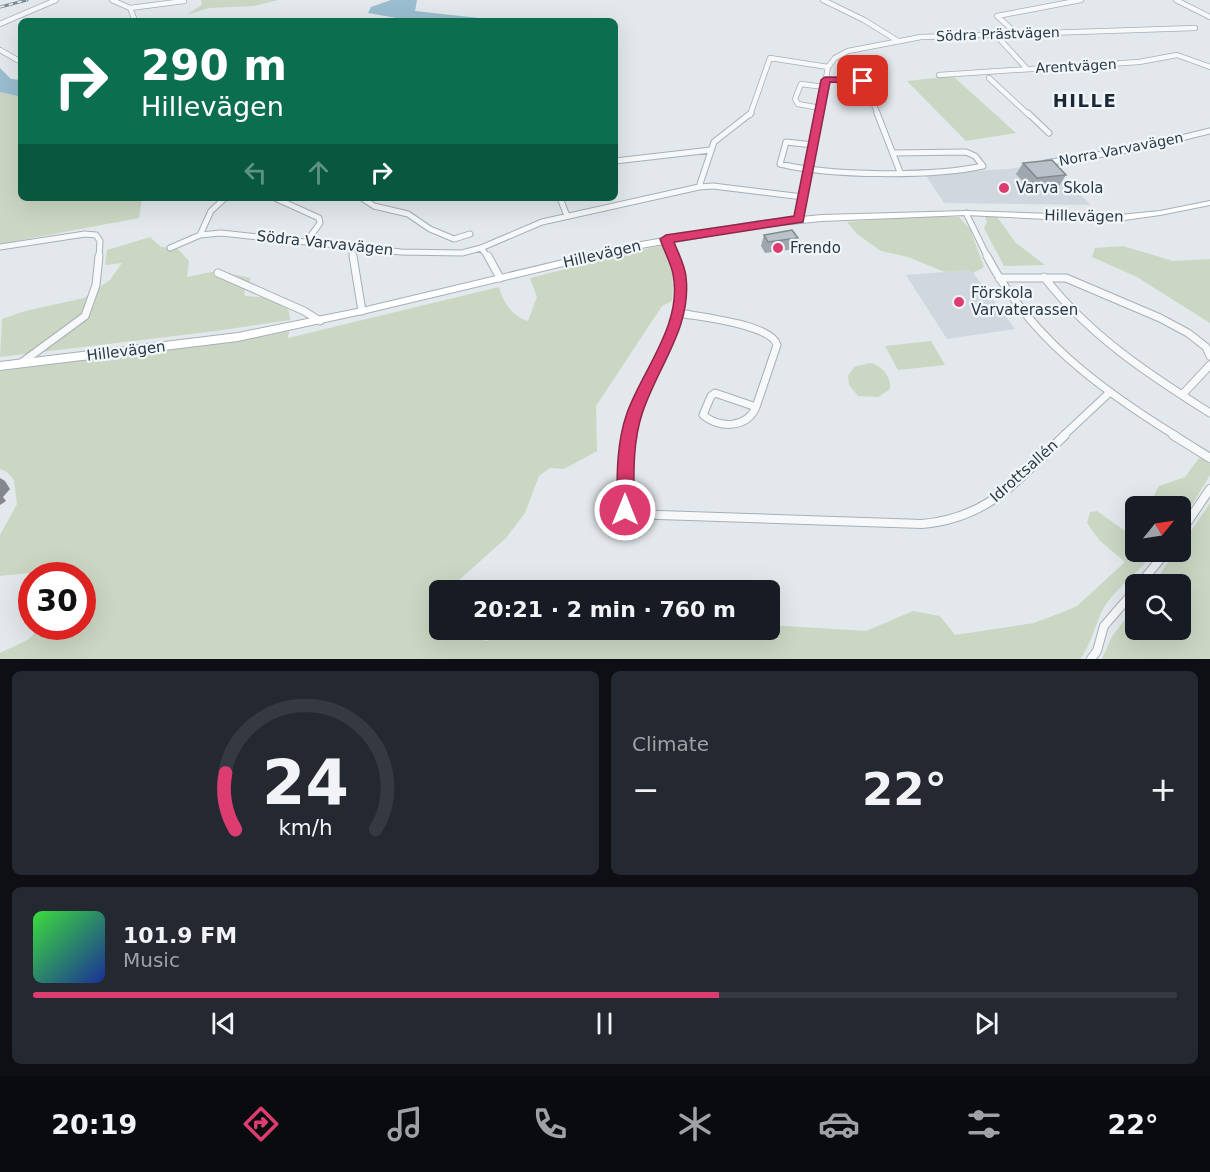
<!DOCTYPE html>
<html lang="en">
<head>
<meta charset="utf-8">
<style>
  body { margin:0; font-family:"DejaVu Sans",sans-serif; background:#242831; color:#f1f3f6; height:100vh; display:flex; flex-direction:column; font-size:22px; white-space:nowrap }
  * { box-sizing:border-box; margin:0 }
  p { font-size:20px; color:#9ea1a6 }
  .icon { flex:none; width:33px; height:33px; fill:none; stroke:currentColor; stroke-width:2; stroke-linecap:round; stroke-linejoin:round }
  .map { position:relative; height:659px; overflow:hidden }
  .sheet { display:flex; flex-direction:column; gap:12px; padding:12px; background:#0d0f14; flex:1 }
  .sheet>* { flex:none }
  .guide { position:absolute; left:18px; top:18px; width:600px; height:183px; border-radius:9px; box-shadow:0 6px 24px #0002; background:#0b6e4f; color:#fff; overflow:hidden }
  .needle { width:39px; rotate:60deg }
  .controls { position:absolute; left:1125px; top:496px; display:grid; gap:12px }
  .controls a { display:grid; place-items:center; width:66px; height:66px; border-radius:9px; background:#171b24; box-shadow:0 6px 24px #0002; font-size:30px }
  .speed { position:absolute; left:18px; top:562px; display:flex; gap:12px; font-size:30px; font-weight:700; text-align:center }
  .speed>* { display:grid; place-content:center; width:78px; height:78px; border-radius:50%; background:#171b24; box-shadow:0 6px 24px #0002; line-height:1 }
  .speed .limit { border:9px solid #d22; background:#fff; color:#111 }
  .pin { position:absolute; display:grid; place-items:center; width:51px; height:51px; color:#fff; margin:-26px; border-radius:12px; box-shadow:0 3px 9px #0006 }
  .me { position:absolute; width:66px; margin:-33px; rotate:0deg; stroke-linejoin:round; filter:drop-shadow(0 0 4px #0008) }
  .turn { display:flex; align-items:center; gap:21px; height:126px; padding:0 24px; font-size:27px }
  .turn .icon { width:78px; height:78px; stroke-width:2.5 }
  .turn b { display:block; font-size:42px; line-height:51px }
  .lanes { display:flex; align-items:center; height:57px; padding:0 24px; background:#0003; justify-content:center; gap:30px; direction:ltr }
  .lanes .off { opacity:.35 }
  .big { font-size:45px; font-weight:600; line-height:1.1 }
  .sheet .widget { flex:1; display:flex; flex-direction:column; justify-content:center; gap:9px; min-width:0; padding:0 21px; border-radius:9px; background:#242831 }
  .sheet .dial { align-items:center; gap:0 }
  .dial svg { height:156px; overflow:visible; fill:none; stroke:#363941; stroke-width:7; stroke-linecap:round; text-anchor:middle }
  .dial text { fill:#f1f3f6; stroke:none }
  .song { display:flex; align-items:center; gap:18px }
  .cover { width:72px; height:72px; border-radius:9px; background:linear-gradient(135deg,hsl(120 70% 55%),hsl(230 70% 35%)) }
  .played { height:6px; border-radius:3px; background:linear-gradient(90deg,#dc3c6f 60%,#363941 60%) }
  .keys { display:flex; justify-content:space-around; direction:ltr }
  .heat { display:flex; justify-content:space-between; align-items:center; font-size:33px; direction:ltr }
  .sheet .tiles { flex:1; display:grid; gap:12px; grid-template-columns:1fr 1fr }
  .widget:last-child { grid-column:span 2 }
  .trip { position:absolute; left:429px; top:580px; width:351px; height:60px; border-radius:9px; background:#171b24; box-shadow:0 6px 24px #0002; font-weight:600; line-height:60px; text-align:center }
  .tab-bar { display:flex; height:96px; justify-content:space-around; align-items:center; background:#090b0e; color:#9ea1a6 }
  .tab-bar .icon { width:42px; height:42px }
  .tab-bar .on { color:#dc3c6f }
  .tab-bar b { font-size:27px; color:#f1f3f6 }
  .map>svg:first-child { display:block }
</style>
</head>
<body>
<div class="map">
<svg width="1210" height="659" viewBox="0 0 1210 659">
  <rect width="100%" height="100%" fill="#e2e8ec"/>
  <path fill="#d0d7de" d="M1049,164L1091,205L944,203L925,174L1007,169Z
    M971,270L1015,329L947,339L906,275Z"/>
  <path fill="#cbd7c3" d="M201,0H278L254,6L209,8L186,15L202,5Z
    M953,76L1016,133L966,141L907,81Z
    M0,92L21,97V198H142L139,218L0,244Z
    M985,216L997,217L1016,243L1045,265L1004,266L984,228L987,222Z
    M904,217H959L970,229L984,267L973,273L970,270L945,272L908,257L881,251L857,234L847,222Z
    M150,237L161,247L177,248L189,261L187,277L217,271L251,278L244,291L245,296C262,297 291,297 290,320L216,331L0,357L2,319L25,311L84,298L110,280L122,263L105,265L107,250Z
    M662,245C673,265 674,279 672,301L662,306L596,406L597,451L564,469L550,468L539,476L525,513L506,538L447,591H440V630H460L470,637L487,641L524,630H770V625L866,631L913,611L940,616L955,635L1034,623L1063,612L1077,606L1125,562L1100,541L1087,523L1090,512L1097,511L1125,531L1135,522L1136,552H1155C1141,569 1123,583 1109,600C1095,618 1094,641 1080,659H0V653L29,639L40,627H82V576H49L40,572L0,576V535L17,504L14,480L7,472L0,469V371L246,339L289,331L288,338L499,287C503,303 512,316 528,321L537,297L530,278Z
    M1123,246L1173,261L1210,259V323L1137,277L1092,257L1095,248Z
    M931,341L945,365L898,370L885,346Z
    M870,363C882,365 892,378 890,389L878,397L858,396L849,385L848,376L854,367Z
    M1199,458L1205,459L1210,464V475L1181,523L1180,507H1153L1152,499L1159,486L1185,477Z
    M1210,503V659H1102L1111,638L1135,606L1136,630H1180V585H1152L1176,552H1180L1181,546Z"/>
  <path fill="#9abdcf" d="M391,0H417L415,11L479,18L480,21H413L368,13L371,7Z
    M0,68L11,79L21,80V97L0,92Z"/>
  <g fill="none" stroke-linecap="round" stroke-linejoin="round">
    <g stroke="#a6b0b7" stroke-width="6">
      <path id="street-far3" d="M112,0L130,8L135,21
        M823,0L864,20L898,41
        M1176,0L1210,17
        M130,8L184,1
        M0,24L56,0
        M1016,33L997,16L1081,0
        M995,34L1027,69
        M0,50L21,62
        M939,75L1139,62L1177,55L1210,67
        M989,78L1029,115
        M825,79C866,80 863,76 878,115
        M820,108L798,104L795,99L801,84L824,87
        M750,115L770,58L828,67
        M819,115L828,67L835,58L848,51L921,37L1195,28"/>
    </g>
    <g stroke="#a6b0b7" stroke-width="7">
      <path id="street-far2" d="M877,113L900,172
        M1028,113L1049,133
        M813,145L786,142L780,164C830,176 932,177 983,166L975,156L966,152L894,153
        M615,161L711,150
        M1045,163L1136,149L1210,131
        M699,187L714,142L751,113
        M275,198L319,218L320,223L307,241
        M362,198L374,206L408,214L430,229L454,239L470,234
        M560,198L567,216
        M966,213L988,258
        M799,219L819,113
        M200,235L211,211L225,198
        M666,239L675,258
        M351,246L353,258
        M0,247L85,234L96,235L100,241L99,258
        M170,248L200,235L221,233L401,252L462,253L481,248L542,222L699,187L713,186L803,197
        M481,248L489,258"/>
    </g>
    <g stroke="#a6b0b7" stroke-width="9">
      <path id="street-far1" d="M353,256L362,311
        M488,256L500,278
        M987,256C1029,337 1100,389 1176,436
        M218,273L304,311L320,321
        M1044,277C1089,335 1148,374 1210,413
        M999,278H1066L1160,318L1188,333L1206,347L1210,356
        M679,313C699,317 771,324 777,345L756,407
        M21,363L85,316L96,285L99,256
        M715,393L756,407C747,428 720,429 703,415L711,396Z
        M1182,395L1210,365
        M629,436C641,375 699,321 674,256
        M1063,436L1109,393"/>
    </g>
    <g stroke="#a6b0b7" stroke-width="10">
      <path id="street" d="M630,435L624,500L629,514L922,524C990,518 1018,479 1065,435
        M1173,435L1210,458
        M1180,533L1210,489
        M1139,585L1166,552
        M1091,659L1097,651L1104,626L1136,589"/>
    </g>
    <g stroke="#a6b0b7" stroke-width="2">
      <path id="secondary" d="M1210,201V205L1160,215L1110,222L966,215L822,221L759,227L630,250L362,314L238,341L0,370V362L238,333L362,308L630,244L759,221L822,215L966,211L1110,216L1160,211Z"/>
    </g>
    <use href="#street-far3" stroke="#f6f8fa" stroke-width="4.5"/>
    <use href="#street-far2" stroke="#f6f8fa" stroke-width="5"/>
    <use href="#street-far1" stroke="#f6f8fa" stroke-width="7"/>
    <use href="#street" stroke="#f6f8fa" stroke-width="8"/>
    <use href="#secondary" fill="#fff" fill-rule="evenodd"/>
    <g stroke="#7a8a97" stroke-width="3">
      <path id="rail" d="M0,7L27,0"/>
    </g>
    <use href="#rail" stroke="#f2f6f9" stroke-width="1.5" stroke-dasharray="4.5" stroke-linecap="butt"/>
  </g>
  <path fill="#9fa7ae" d="M1023,163L1066,175L1059,186L1030,189L1016,174Z
    M764,235L798,238L794,249L765,253L761,246Z"/>
  <path fill="#82888d" d="M0,478L5,481L10,489L3,497L6,501L0,505Z"/>
  <path fill="#b9c2ca" stroke="#82888d" stroke-width="1.5" d="M1052,160L1066,175L1037,178L1023,163Z
    M792,230L798,238L768,242L764,235Z"/>
  <path fill="#dc3c6f" stroke="#8f2748" stroke-width="1.5" d="M825,77L863,78L867,81L863,84L830,82L803,222L674,242C678,253 685,265 686,277C692,328 657,367 642,414C632,445 634,478 634,510L631,515L625,517L619,515L617,510C617,478 616,444 627,413C643,369 683,324 673,274C671,263 664,251 660,239L666,235L794,216L821,80Z"/>
  <g fill="#dc3c6f" stroke="#f2f6f9" stroke-width="2">
    <circle cx="1004" cy="188" r="6"/>
    <circle cx="778" cy="248" r="6"/>
    <circle cx="959" cy="302" r="6"/>
  </g>
  <g text-anchor="middle" stroke-width="4.5" stroke-linejoin="round" paint-order="stroke">
    <g font-size="14" fill="#283846" stroke="#f2f6f9">
      <text transform="translate(998 34) rotate(-2)" y="5">Södra Prästvägen</text>
      <text transform="translate(1076 66) rotate(-3)" y="5">Arentvägen</text>
      <text transform="translate(1121 149) rotate(-11)" y="5">Norra Varvavägen</text>
    </g>
    <g font-size="15" fill="#283846" stroke="#f2f6f9" text-anchor="start">
      <text x="1016" y="193">Varva Skola</text>
      <text x="790" y="253">Frendo</text>
      <text x="971" y="298">Förskola<tspan x="971" dy="17">Varvaterassen</tspan></text>
    </g>
    <g font-size="15" fill="#283846" stroke="#f2f6f9">
      <text transform="translate(1084 216) rotate(1)" y="5">Hillevägen</text>
      <text transform="translate(325 243) rotate(6)" y="5">Södra Varvavägen</text>
      <text transform="translate(602 254) rotate(-13)" y="5">Hillevägen</text>
      <text transform="translate(126 351) rotate(-7)" y="5">Hillevägen</text>
      <text transform="translate(1024 471) rotate(-42)" y="5">Idrottsallén</text>
    </g>
    <g font-size="18" font-weight="bold" letter-spacing="1.5" fill="#1a2937" stroke="#f2f6f9">
      <text x="1085" y="107">HILLE</text>
    </g>
  </g>
</svg>
<div class="controls">
<a><svg class="needle" viewBox="-14 -14 28 28"><path d="M0-13l5 13h-10z" fill="#e53935"/><path d="M0 13l5-13h-10z" fill="#9ea1a6"/></svg></a>
<a><svg class="icon" aria-label="search" viewBox="0 0 24 24"><circle cx="10" cy="10" r="6"/><path d="M15 15l6 6"/></svg></a>
</div>
<div class="speed"><div class="limit">30</div></div>
<div class="pin" style="left:863px;top:81px;background:#d93025"><svg class="icon" aria-label="arrive" viewBox="0 0 24 24"><path d="M6 21V4h12l-3 4 3 4H6"/></svg></div>
<svg class="me" style="left:625px;top:510px" viewBox="-20 -20 40 40"><circle r="17" fill="#dc3c6f" stroke="#fff" stroke-width="3"/><path d="M0-11L8 9 0 5-8 9z" fill="#fff"/></svg>
<div class="trip">20:21 · 2 min · 760 m</div>
<div class="guide">
<div class="turn"><svg class="icon" aria-label="right" viewBox="0 0 24 24"><path d="M7 20v-9h11M14 6l5 5-5 5"/></svg><div><b>290 m</b>Hillevägen</div></div>
<div class="lanes"><svg class="icon off" aria-label="left" viewBox="0 0 24 24"><path d="M17 20v-9H6M10 6l-5 5 5 5"/></svg><svg class="icon off" aria-label="ahead" viewBox="0 0 24 24"><path d="M12 20V5M6 11l6-6 6 6"/></svg><svg class="icon" aria-label="right" viewBox="0 0 24 24"><path d="M7 20v-9h11M14 6l5 5-5 5"/></svg></div>
</div>
</div>
<section class="sheet">
<div class="tiles">
<div class="widget dial"><svg viewBox="0 0 100 80">
<path d="M14 69A42 42 0 1 1 86 69"/>
<path d="M14 69A42 42 0 0 1 9 40" stroke="#dc3c6f"/>
<text x="50" y="56" font-size="32" font-weight="700">24</text>
<text x="50" y="72" font-size="11">km/h</text>
</svg></div>
<div class="widget"><p>Climate</p>
<div class="heat"><a>−</a><b class="big">22°</b><a>+</a></div>
</div>
<div class="widget">
<div class="song"><i class="cover"></i><div><b>101.9 FM</b><p>Music</p></div></div>
<div class="played"></div>
<div class="keys"><svg class="icon" aria-label="previous" viewBox="0 0 24 24"><path d="M18 5L8 12l10 7zM5 5v14"/></svg><svg class="icon" aria-label="pause" viewBox="0 0 24 24"><path d="M8 5v14M16 5v14"/></svg><svg class="icon" aria-label="next" viewBox="0 0 24 24"><path d="M6 5l10 7-10 7zM19 5v14"/></svg></div>
</div>
</div>
</section>
<nav class="tab-bar">
<b>20:19</b>
<svg class="icon on" aria-label="directions" viewBox="0 0 24 24"><path d="M12 3l9 9-9 9-9-9zM9 14v-3h6M13 9l2 2-2 2"/></svg>
<svg class="icon" aria-label="music" viewBox="0 0 24 24"><path d="M9 18V5l10-2v13"/><circle cx="6" cy="18" r="3"/><circle cx="16" cy="16" r="3"/></svg>
<svg class="icon" aria-label="phone" viewBox="0 0 24 24"><path d="M5 4h4l2 5-3 2q2 4 5 5l2-3 5 2v4C11 20 4 13 5 4z"/></svg>
<svg class="icon" aria-label="climate" viewBox="0 0 24 24"><path d="M12 3v18M4 7l16 10M4 17L20 7"/></svg>
<svg class="icon" aria-label="car" viewBox="0 0 24 24"><path d="M5 17H2v-5l4-1 3-4h7l3 4 3 1v5h-3M9 17h6M6 11h13"/><circle cx="7" cy="17" r="2"/><circle cx="17" cy="17" r="2"/></svg>
<svg class="icon" aria-label="filters" viewBox="0 0 24 24"><path d="M4 7h16M4 17h16"/><circle cx="9" cy="7" r="2"/><circle cx="15" cy="17" r="2"/></svg>
<b>22°</b>
</nav>
</body>
</html>
